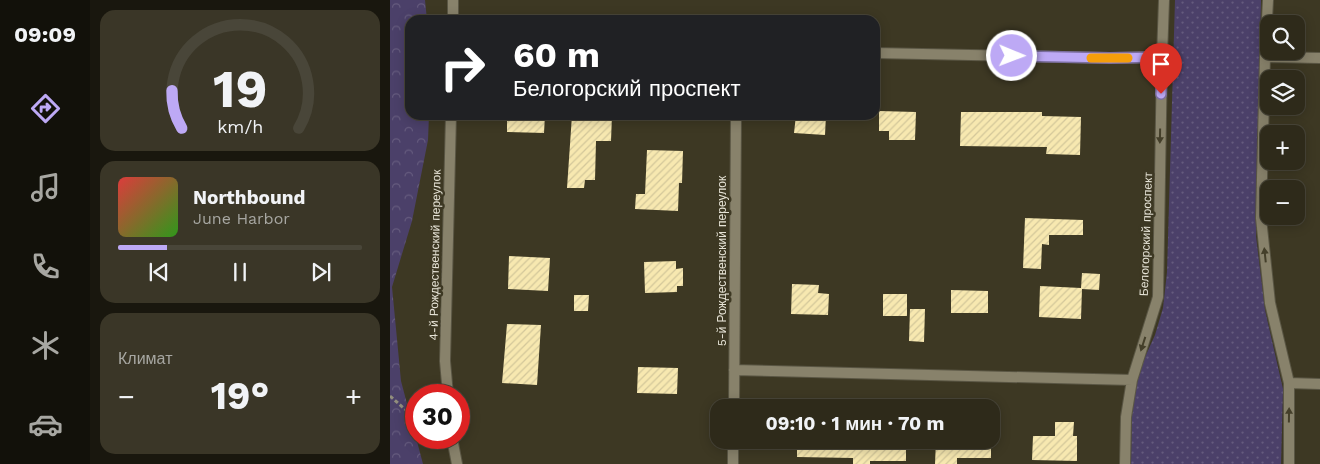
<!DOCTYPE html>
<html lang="ru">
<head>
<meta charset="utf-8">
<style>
  body { margin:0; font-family:"Work Sans",sans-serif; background:#3a3627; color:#f1f3f6; height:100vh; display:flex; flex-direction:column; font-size:19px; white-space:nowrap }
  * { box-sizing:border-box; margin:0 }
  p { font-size:16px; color:#a7a7a2 }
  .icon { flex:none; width:28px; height:28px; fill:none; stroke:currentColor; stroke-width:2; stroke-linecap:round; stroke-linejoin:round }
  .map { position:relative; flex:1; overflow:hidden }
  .side { display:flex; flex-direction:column; gap:10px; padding:10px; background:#19170e; width:300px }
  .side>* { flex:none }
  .guide { position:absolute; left:15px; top:15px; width:475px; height:105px; border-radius:15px; box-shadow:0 2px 12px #0003,0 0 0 1px #494639; background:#202124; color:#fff; overflow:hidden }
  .buttons { position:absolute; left:870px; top:15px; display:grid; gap:10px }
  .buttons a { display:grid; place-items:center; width:45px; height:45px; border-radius:10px; background:#2e2a1a; box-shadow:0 2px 12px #0003,0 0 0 1px #494639; font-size:25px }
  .speed { position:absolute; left:15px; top:384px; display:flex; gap:10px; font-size:25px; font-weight:700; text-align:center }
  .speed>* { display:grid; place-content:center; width:65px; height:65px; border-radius:50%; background:#2e2a1a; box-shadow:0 2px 12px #0003,0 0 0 1px #494639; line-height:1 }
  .speed .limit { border:8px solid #d22; background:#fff; color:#111 }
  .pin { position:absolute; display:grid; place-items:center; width:42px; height:42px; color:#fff; margin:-51px -21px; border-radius:50% 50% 50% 0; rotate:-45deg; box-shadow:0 0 5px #0007 }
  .pin .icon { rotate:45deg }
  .me { position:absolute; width:55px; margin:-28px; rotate:91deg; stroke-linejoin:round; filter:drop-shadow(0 0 4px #0008) }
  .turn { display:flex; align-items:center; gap:18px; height:105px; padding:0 25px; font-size:22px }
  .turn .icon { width:65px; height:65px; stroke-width:2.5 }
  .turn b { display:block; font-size:35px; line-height:42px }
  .big { font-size:38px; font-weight:700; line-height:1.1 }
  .side .tile { flex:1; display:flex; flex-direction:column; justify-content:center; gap:8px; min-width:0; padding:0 18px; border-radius:15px; background:#3a3627 }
  .side .dial { align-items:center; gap:0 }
  .dial svg { height:130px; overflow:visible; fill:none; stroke:#494639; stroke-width:7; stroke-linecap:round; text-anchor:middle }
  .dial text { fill:#f1f3f6; stroke:none }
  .song { display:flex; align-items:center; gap:15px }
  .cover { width:60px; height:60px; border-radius:8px; background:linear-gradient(135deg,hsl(0 70% 55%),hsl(110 70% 35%)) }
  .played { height:5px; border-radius:2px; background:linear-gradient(90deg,#bda9f5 20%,#494639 20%) }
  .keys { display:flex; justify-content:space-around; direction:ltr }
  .heat { display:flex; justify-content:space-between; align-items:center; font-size:28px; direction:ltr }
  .trip { position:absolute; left:320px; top:399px; width:290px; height:50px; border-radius:15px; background:#2e2a1a; box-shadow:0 2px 12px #0003,0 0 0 1px #494639; font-weight:700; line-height:50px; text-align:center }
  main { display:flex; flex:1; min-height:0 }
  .dock { display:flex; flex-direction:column; width:90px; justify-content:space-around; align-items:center; background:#12110a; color:#a7a7a2 }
  .dock .icon { width:35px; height:35px }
  .dock .selected { color:#bda9f5 }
  .dock b { font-size:22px; color:#f1f3f6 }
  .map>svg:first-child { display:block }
</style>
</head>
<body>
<main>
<nav class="dock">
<b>09:09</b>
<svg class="icon selected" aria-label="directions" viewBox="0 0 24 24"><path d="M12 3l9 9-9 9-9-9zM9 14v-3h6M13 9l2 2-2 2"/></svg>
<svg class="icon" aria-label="music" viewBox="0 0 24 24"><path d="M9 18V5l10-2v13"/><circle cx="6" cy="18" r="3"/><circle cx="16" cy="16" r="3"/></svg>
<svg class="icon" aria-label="phone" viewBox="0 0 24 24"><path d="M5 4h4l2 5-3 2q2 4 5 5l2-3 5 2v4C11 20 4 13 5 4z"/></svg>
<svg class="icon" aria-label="climate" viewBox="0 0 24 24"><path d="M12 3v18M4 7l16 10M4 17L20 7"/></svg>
<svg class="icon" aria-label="car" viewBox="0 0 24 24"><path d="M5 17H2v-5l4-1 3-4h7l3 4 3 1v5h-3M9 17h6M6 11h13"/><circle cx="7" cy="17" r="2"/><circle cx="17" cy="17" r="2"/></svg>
</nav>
<section class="side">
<div class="tile dial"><svg viewBox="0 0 100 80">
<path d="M14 69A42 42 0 1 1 86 69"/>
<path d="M14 69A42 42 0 0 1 8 46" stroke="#bda9f5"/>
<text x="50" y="56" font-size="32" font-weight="700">19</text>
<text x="50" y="72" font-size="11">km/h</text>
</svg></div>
<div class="tile">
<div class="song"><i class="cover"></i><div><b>Northbound</b><p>June Harbor</p></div></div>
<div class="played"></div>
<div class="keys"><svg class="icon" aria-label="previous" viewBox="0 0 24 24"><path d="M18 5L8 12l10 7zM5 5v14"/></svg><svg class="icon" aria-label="pause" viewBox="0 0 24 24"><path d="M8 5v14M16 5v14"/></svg><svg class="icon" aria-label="next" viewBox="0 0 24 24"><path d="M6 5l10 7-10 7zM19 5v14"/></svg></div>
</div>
<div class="tile"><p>Климат</p>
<div class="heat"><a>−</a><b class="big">19°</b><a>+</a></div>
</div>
</section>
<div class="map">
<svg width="930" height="464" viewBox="0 0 930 464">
  <defs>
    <pattern id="grass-dots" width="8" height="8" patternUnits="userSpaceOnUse" patternTransform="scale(1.25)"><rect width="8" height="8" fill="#4b4069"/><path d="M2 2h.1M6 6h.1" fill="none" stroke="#655b7e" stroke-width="1.8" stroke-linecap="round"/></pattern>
    <pattern id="forest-crowns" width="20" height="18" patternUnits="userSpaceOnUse" patternTransform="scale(1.25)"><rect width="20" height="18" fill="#4b4069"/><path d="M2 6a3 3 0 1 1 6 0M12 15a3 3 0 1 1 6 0" fill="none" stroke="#655b7e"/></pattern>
    <pattern id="building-hatch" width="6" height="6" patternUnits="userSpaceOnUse" patternTransform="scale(1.25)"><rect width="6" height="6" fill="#f7e8b0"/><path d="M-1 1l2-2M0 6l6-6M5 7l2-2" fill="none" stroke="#d3c79a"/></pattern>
  </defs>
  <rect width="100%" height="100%" fill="#3d3823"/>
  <path fill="url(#grass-dots)" d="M785,0H871L866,236L875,310L893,389L891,464H741L742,407L750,368L765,335L773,308L777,272Z"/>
  <path fill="url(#forest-crowns)" d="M0,0H35L37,20H20V115H39L38,140L22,221L2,287L11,381L33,464H0Z"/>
  <path fill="url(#building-hatch)" d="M489,111L526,112L525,140H499V131H489Z
    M571,112H652V116L691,117L690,155L656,154L657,147L570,146Z
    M117,115H155L154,133L117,132Z
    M182,115H222L221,141H206L205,180H195L194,188H177Z
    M406,115H436L435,135L404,133Z
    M257,150L293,151L292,183H289L288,211L245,209L246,194H255Z
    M635,218L693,220V235H659V245L652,244L651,269L633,268Z
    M119,256L160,258L158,291L118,289Z
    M286,261V269L293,268V286H287V292L255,293L254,262Z
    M692,273L710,274L709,290L692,289L691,319L649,317L650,286L691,288Z
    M402,284L429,285L428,293L439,294L438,315L401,314Z
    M561,290L598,291V313H561Z
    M493,294H517V316H493Z
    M184,295H199L198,311H184Z
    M520,309H535L534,342L519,341Z
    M117,324L151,325L147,385L112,383Z
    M248,367L288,368L287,394L247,393Z
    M665,422H684L683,436H687V461L642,460L643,436H665Z
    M407,440H516V461H480V464H463V458L407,457Z
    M546,440H601V458H567V464H545Z"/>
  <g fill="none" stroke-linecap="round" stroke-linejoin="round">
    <g stroke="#5a5644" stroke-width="12">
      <path id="street" d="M878,0L875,57L871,218L880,303L899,383V464
        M63,20V0
        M485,53L720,58L772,57
        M875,57L930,58
        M344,370L742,380
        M899,383L930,384
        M58,395L55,361L61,115
        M344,408L346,115
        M62,438L67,464
        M343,464V440
        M735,464L736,417L742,380L768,297L772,57L774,0"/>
    </g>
    <path stroke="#928e7d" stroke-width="3" stroke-dasharray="4 2.5" stroke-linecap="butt" d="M0,396L26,419"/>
    <use href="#street" stroke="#88826b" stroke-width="10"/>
  </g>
  <defs><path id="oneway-solid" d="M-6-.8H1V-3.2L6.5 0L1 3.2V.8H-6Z" transform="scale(1.25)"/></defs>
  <g fill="#443f2a">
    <use href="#oneway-solid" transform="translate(770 136) rotate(91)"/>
    <use href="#oneway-solid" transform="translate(875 255) rotate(-96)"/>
    <use href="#oneway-solid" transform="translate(753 344) rotate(108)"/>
    <use href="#oneway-solid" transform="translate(899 415) rotate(-89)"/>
  </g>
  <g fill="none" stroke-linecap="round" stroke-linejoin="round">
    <g stroke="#7b6e9f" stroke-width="12">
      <path id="route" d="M622,56L720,58L772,57L771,94"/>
    </g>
    <use href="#route" stroke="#bda9f5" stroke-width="9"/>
    <path stroke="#f59e0b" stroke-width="9" d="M701,58H738"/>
  </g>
  <g text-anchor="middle" stroke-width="5" stroke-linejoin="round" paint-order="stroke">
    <g font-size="12" fill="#e6e3d6" stroke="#3d3823">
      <text transform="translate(756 234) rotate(-88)" y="4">Белогорский проспект</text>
      <text transform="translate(45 255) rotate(-89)" y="4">4-й Рождественский переулок</text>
      <text transform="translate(332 261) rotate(-90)" y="4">5-й Рождественский переулок</text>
    </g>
  </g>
</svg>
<div class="buttons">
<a><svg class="icon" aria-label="search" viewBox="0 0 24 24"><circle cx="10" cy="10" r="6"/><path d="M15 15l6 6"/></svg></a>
<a><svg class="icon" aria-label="layers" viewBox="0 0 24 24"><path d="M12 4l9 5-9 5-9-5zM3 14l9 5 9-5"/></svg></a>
<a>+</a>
<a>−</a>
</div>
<div class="speed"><div class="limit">30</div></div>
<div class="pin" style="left:771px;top:94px;background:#d93025"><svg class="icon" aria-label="arrive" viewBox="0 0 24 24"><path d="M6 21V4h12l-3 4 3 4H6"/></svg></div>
<svg class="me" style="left:622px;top:56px" viewBox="-20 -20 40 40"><circle r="17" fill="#bda9f5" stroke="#fff" stroke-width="3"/><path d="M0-11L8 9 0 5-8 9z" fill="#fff"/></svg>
<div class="trip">09:10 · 1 мин · 70 m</div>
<div class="guide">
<div class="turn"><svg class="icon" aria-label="right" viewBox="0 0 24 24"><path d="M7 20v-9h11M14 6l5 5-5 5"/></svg><div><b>60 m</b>Белогорский проспект</div></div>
</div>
</div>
</main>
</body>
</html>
